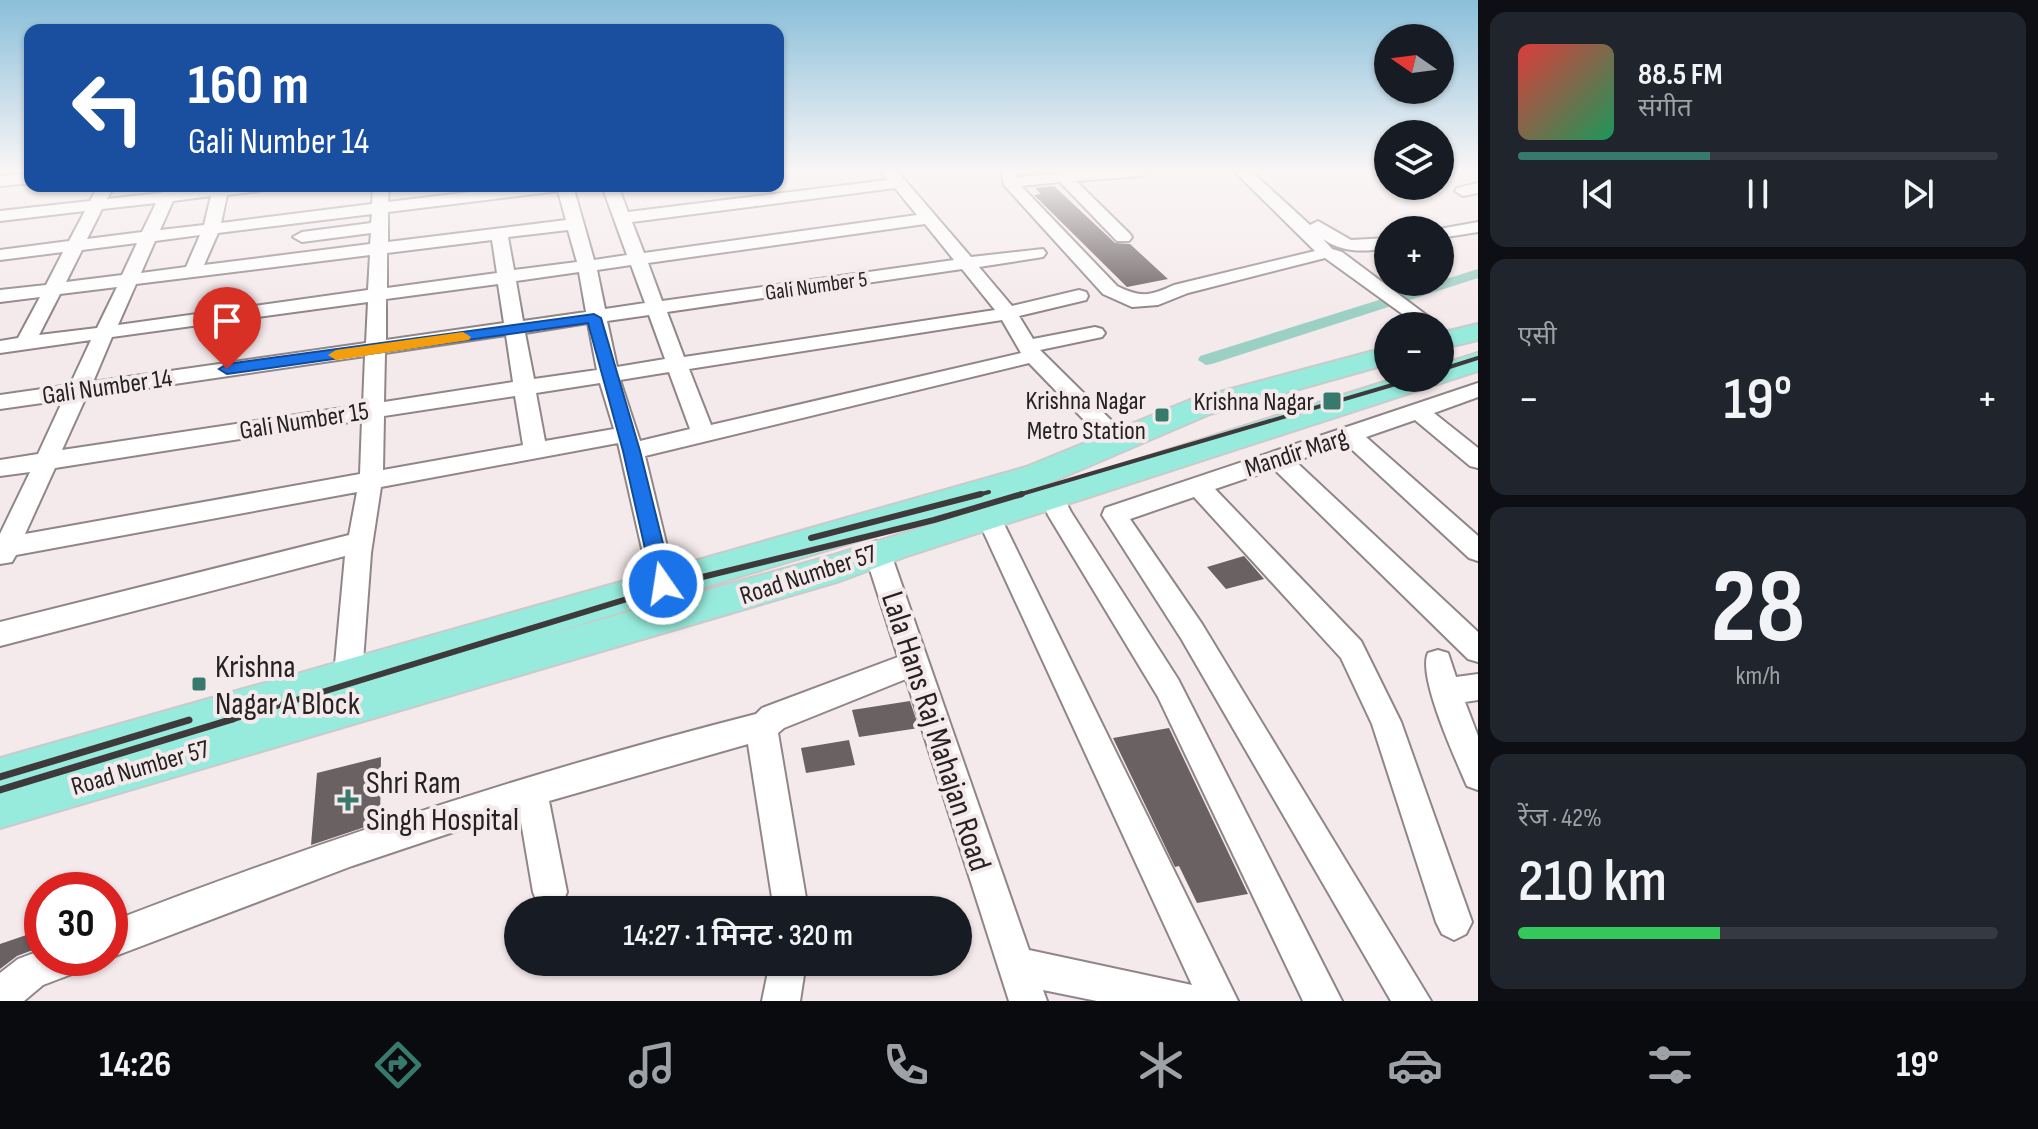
<!DOCTYPE html>
<html lang="hi">
<head>
<meta charset="utf-8">
<style>
  body { margin:0; font-family:"Sofia Sans Condensed","Noto Sans Devanagari",sans-serif; background:#20242c; color:#f1f3f6; height:100vh; display:flex; flex-direction:column; font-size:30px; white-space:nowrap }
  * { box-sizing:border-box; margin:0 }
  p { font-size:26px; color:#9ea1a6 }
  .icon { flex:none; width:44px; height:44px; fill:none; stroke:currentColor; stroke-width:2; stroke-linecap:round; stroke-linejoin:round }
  .map { position:relative; flex:1; overflow:hidden }
  .drawer { display:flex; flex-direction:column; gap:12px; padding:12px; background:#0d0f14; width:560px }
  .drawer>* { flex:none }
  .banner { position:absolute; left:24px; top:24px; width:760px; height:168px; border-radius:16px; box-shadow:0 2px 6px #0004; background:#1a4fa0; color:#fff; overflow:hidden }
  .needle { width:52px; rotate:284deg }
  .buttons { position:absolute; left:1374px; top:24px; display:grid; gap:16px }
  .buttons a { display:grid; place-items:center; width:80px; height:80px; border-radius:50%; background:#171b24; box-shadow:0 2px 6px #0004; font-size:40px }
  .speed { position:absolute; left:24px; top:872px; display:flex; gap:16px; font-size:40px; font-weight:700; text-align:center }
  .speed>* { display:grid; place-content:center; width:104px; height:104px; border-radius:50%; background:#171b24; box-shadow:0 2px 6px #0004; line-height:1 }
  .speed .limit { border:12px solid #d22; background:#fff; color:#111 }
  .pin { position:absolute; display:grid; place-items:center; width:68px; height:68px; color:#fff; margin:-82px -34px; border-radius:50% 50% 50% 0; rotate:-45deg; box-shadow:0 0 8px #0007 }
  .pin .icon { rotate:45deg }
  .me { position:absolute; width:88px; margin:-44px; rotate:347deg; stroke-linejoin:round; filter:drop-shadow(0 0 6px #0008) }
  .turn { display:flex; align-items:center; gap:28px; height:168px; padding:0 32px; font-size:36px }
  .turn .icon { width:104px; height:104px; stroke-width:2.5 }
  .turn b { display:block; font-size:56px; line-height:68px }
  .big { font-size:60px; font-weight:600; line-height:1.1 }
  .drawer .card { flex:1; display:flex; flex-direction:column; justify-content:center; gap:12px; min-width:0; padding:0 28px; border-radius:16px; background:#20242c }
  .drawer .dial { align-items:center; gap:0 }
  .dial b { font-size:104px; line-height:1 }
  .song { display:flex; align-items:center; gap:24px }
  .cover { width:96px; height:96px; border-radius:12px; background:linear-gradient(135deg,hsl(0 70% 55%),hsl(150 70% 35%)) }
  .played { height:8px; border-radius:4px; background:linear-gradient(90deg,#377a6d 40%,#363941 40%) }
  .keys { display:flex; justify-content:space-around; direction:ltr }
  .heat { display:flex; justify-content:space-between; align-items:center; font-size:44px; direction:ltr }
  .charge { height:12px; border-radius:6px; background:linear-gradient(90deg,#34c759 42%,#363941 0) }
  .trip { position:absolute; left:504px; top:896px; width:468px; height:80px; border-radius:40px; background:#171b24; box-shadow:0 2px 6px #0004; font-weight:600; line-height:80px; text-align:center }
  .menu { display:flex; height:128px; justify-content:space-around; align-items:center; background:#090b0e; color:#9ea1a6 }
  .menu .icon { width:56px; height:56px }
  .menu .current { color:#377a6d }
  .menu b { font-size:36px; color:#f1f3f6 }
  main { display:flex; flex:1; min-height:0 }
  .map>svg:first-child { display:block }
</style>
</head>
<body>
<main>
<div class="map">
<svg width="1478" height="1001" viewBox="0 0 1478 1001">
  <rect width="100%" height="100%" fill="#f5eaeb"/>
  <g fill="none" stroke-linecap="round" stroke-linejoin="round">
    <path fill="#9dd0c4" fill-rule="evenodd" d="M1478,269V278L1212,364L1206,365L1198,360L1200,356Z"/>
  </g>
  <path fill="#6a6162" d="M1054,186L1115,243L1130,244L1168,279L1127,287L1034,195L1041,194L1035,188Z
    M1244,556L1264,579L1226,589L1207,567Z
    M910,701L919,728L859,737L852,710Z
    M1169,728L1170,730L1248,894L1197,903L1179,866L1175,867L1113,738Z
    M849,740L855,765L806,773L801,748Z
    M381,757L380,822L311,845L317,773Z
    M41,930L38,948L17,956L0,969V944Z"/>
  <g fill="none" stroke-linecap="round" stroke-linejoin="round">
    <g stroke="#908688" stroke-width="4">
      <path id="minor" d="M881,171H897L971,257L1043,249L1046,253L1043,257L979,267L1012,306L1079,290L1086,292L1088,296L1086,300L1019,316L1033,339L1095,327L1102,329L1105,333L1102,337L1040,350L1128,437L1131,443L1128,449H1112L1029,363L645,456L676,584L672,592L663,595L654,592L650,584L618,443L381,487L371,553L362,675L358,684L348,688L338,684L334,675L345,556L0,646V622L349,535L357,492L16,555L12,562L0,564V534L30,472L0,476V460L38,454L63,400L0,409V395L70,385L91,340L0,353V341L18,338L40,297L0,302V290L46,285L63,252L0,260V250L69,241L85,211L0,221V211L90,201L98,186H114L107,199L161,193L164,186H180L178,191L213,186H268L260,191L227,195L221,223L372,204L373,186H389L388,202L521,186H573L594,260L627,255L602,186H618L628,212L888,180ZM895,188L917,215L644,253L632,222ZM558,191L566,220L388,242V212ZM211,196L204,225L160,230L173,201ZM156,203L142,232L87,239L102,209ZM372,214L371,223L302,232L293,237L302,242L371,233L370,244L204,265L218,233ZM925,224L954,260L662,301L648,263ZM568,230L577,262L514,270L508,237ZM200,235L186,267L141,273L155,241ZM492,240L497,273L387,288V253ZM137,243L122,275L66,282L82,250ZM370,255L368,290L118,325L136,284ZM631,265L645,303L605,309L597,270ZM962,269L995,310L684,357L667,312ZM579,272L586,312L523,321L516,281ZM498,284L504,323L386,340V299ZM117,287L97,328L39,335L60,294ZM368,302L366,343L93,382L112,337ZM649,315L665,359L617,367L607,321ZM1002,320L1021,353L711,425L689,369ZM588,323L597,370L534,379L525,333ZM506,335L513,382L384,402L385,353ZM365,356L363,405L62,450L86,397ZM669,372L690,429L640,441L620,380ZM600,383L614,429L545,441L536,393ZM515,396L523,445L383,470L384,416ZM362,420L360,474L25,534L55,468Z
        M1001,171H1017V177L1084,171H1149L1141,176L1076,181L1129,233L1132,237L1129,241H1117L1060,182L1021,186L1117,286C1141,298 1150,296 1174,285L1315,251L1234,171H1251L1310,225L1318,221L1351,240L1388,238V248C1364,252 1343,253 1323,239L1332,249L1342,252L1441,326H1419L1325,258L1188,293L1158,305L1132,307L1103,294L1004,185Z
        M30,173V183L0,186V176Z
        M1478,183V193L1463,196L1455,191L1457,188Z
        M1478,222V232L1440,238V230H1434Z
        M1478,383V397L1434,413L1478,448V468L1470,466L1415,420L1366,437L1478,536V561L1469,558L1346,444L1295,461L1478,632V662L1468,659L1274,469L1215,489L1361,641L1401,722L1472,922L1466,934L1454,940L1442,934L1436,922L1372,724L1341,658L1194,497L1130,519L1202,624L1431,1001H1391L1182,640L1102,515L1105,508Z
        M1054,491L1062,494L1071,512L1178,679L1342,1001H1303L1158,697L1048,515L1042,500L1046,494Z
        M990,511L999,513L1002,520L1238,1001H1097L1043,990L1047,1001H1009L906,679L784,728L778,733L808,910H774L748,744L549,801L567,892L562,904L550,909L538,904L533,892L519,810L352,866L110,958V922C322,840 536,770 756,714L762,708L898,657L864,551L868,544L877,541L886,544L890,551L1029,950L1192,985L978,520L981,513Z
        M1438,650L1448,653L1456,677L1478,674V700L1465,702L1478,736V790L1467,786C1456,760 1417,676 1428,653Z
        M42,950V958H85L80,971L43,985L24,1001H0V973L18,959Z
        M770,962H806L800,1001H762Z"/>
    </g>
    <g stroke="#cbcaca" stroke-width="4">
      <path id="major" d="M1478,324V340L1440,349V333Z
        M1388,347V364L1210,414L1047,484L535,638L834,555L1397,378H1440V365L1478,353V371L910,555L840,581L0,828V758L1026,467L1190,400Z"/>
    </g>
    <use href="#minor" fill="#fff" fill-rule="evenodd"/>
    <use href="#major" fill="#97ebdc" fill-rule="evenodd"/>
    <path stroke="#3e393a" stroke-width="4" d="M1440,370L1478,358
      M974,496L989,492
      M1015,496L1416,378"/>
    <path stroke="#3e393a" stroke-width="6" d="M811,538L981,494
      M186,721L189,720
      M227,721L686,581L934,520L1022,494"/>
    <path stroke="#3e393a" stroke-width="7" d="M0,777L189,720
      M0,790L233,719"/>
  </g>
  <linearGradient id="sky" x2="0" y2="1"><stop stop-color="#8abfda"/><stop offset="0.55" stop-color="#faf6f6"/><stop offset="1" stop-color="#faf6f6" stop-opacity="0"/></linearGradient>
  <rect width="1478" height="311" fill="url(#sky)"/>
  <path fill="#1a73e8" stroke="#114b97" stroke-width="2" d="M594,314L601,318L640,451L673,584L670,590H656L653,584L623,451L588,323L227,374L219,369L227,364Z"/>
  <path fill="#f59e0b" d="M463,332L471,337L469,340L336,360L328,355L336,350Z"/>
  <g fill="#377a6d" stroke="#f5eaeb" stroke-width="3">
    <rect x="1322" y="391" width="20" height="20" rx="4"/>
    <rect x="1154" y="407" width="16" height="16" rx="4"/>
    <rect x="191" y="676" width="16" height="16" rx="4"/>
    <path d="M344 788h8v8h8v8h-8v8h-8v-8h-8v-8h8z"/>
  </g>
  <g text-anchor="middle" stroke-width="8" stroke-linejoin="round" paint-order="stroke">
    <g font-size="22" fill="#262223" stroke="#f5eaeb">
      <text transform="translate(816 285) rotate(-8)" y="8">Gali Number 5</text>
    </g>
    <g font-size="26" fill="#262223" stroke="#f5eaeb">
      <text transform="translate(107 386) rotate(-8)" y="9">Gali Number 14</text>
      <text transform="translate(304 420) rotate(-9)" y="9">Gali Number 15</text>
      <text transform="translate(1296 452) rotate(-18)" y="9">Mandir Marg</text>
      <text transform="translate(808 574) rotate(-18)" y="9">Road Number 57</text>
      <text transform="translate(140 767) rotate(-16)" y="9">Road Number 57</text>
    </g>
    <g font-size="26" fill="#262223" stroke="#f5eaeb" text-anchor="end">
      <text x="1146" y="409">Krishna Nagar<tspan x="1146" dy="30">Metro Station</tspan></text>
      <text x="1314" y="410">Krishna Nagar</text>
    </g>
    <g font-size="32" fill="#262223" stroke="#f5eaeb" text-anchor="start">
      <text x="215" y="677">Krishna<tspan x="215" dy="37">Nagar A Block</tspan></text>
      <text x="366" y="793">Shri Ram<tspan x="366" dy="37">Singh Hospital</tspan></text>
    </g>
    <g font-size="32" fill="#262223" stroke="#f5eaeb">
      <text transform="translate(937 731) rotate(72)" y="11">Lala Hans Raj Mahajan Road</text>
    </g>
  </g>
</svg>
<div class="buttons">
<a><svg class="needle" viewBox="-14 -14 28 28"><path d="M0-13l5 13h-10z" fill="#e53935"/><path d="M0 13l5-13h-10z" fill="#9ea1a6"/></svg></a>
<a><svg class="icon" aria-label="layers" viewBox="0 0 24 24"><path d="M12 4l9 5-9 5-9-5zM3 14l9 5 9-5"/></svg></a>
<a>+</a>
<a>−</a>
</div>
<div class="speed"><div class="limit">30</div></div>
<div class="pin" style="left:227px;top:369px;background:#d93025"><svg class="icon" aria-label="arrive" viewBox="0 0 24 24"><path d="M6 21V4h12l-3 4 3 4H6"/></svg></div>
<svg class="me" style="left:663px;top:584px" viewBox="-20 -20 40 40"><circle r="17" fill="#1a73e8" stroke="#fff" stroke-width="3"/><path d="M0-11L8 9 0 5-8 9z" fill="#fff"/></svg>
<div class="trip">14:27 · 1 मिनट · 320 m</div>
<div class="banner">
<div class="turn"><svg class="icon" aria-label="left" viewBox="0 0 24 24"><path d="M17 20v-9H6M10 6l-5 5 5 5"/></svg><div><b>160 m</b>Gali Number 14</div></div>
</div>
</div>
<section class="drawer">
<div class="card">
<div class="song"><i class="cover"></i><div><b>88.5 FM</b><p>संगीत</p></div></div>
<div class="played"></div>
<div class="keys"><svg class="icon" aria-label="previous" viewBox="0 0 24 24"><path d="M18 5L8 12l10 7zM5 5v14"/></svg><svg class="icon" aria-label="pause" viewBox="0 0 24 24"><path d="M8 5v14M16 5v14"/></svg><svg class="icon" aria-label="next" viewBox="0 0 24 24"><path d="M6 5l10 7-10 7zM19 5v14"/></svg></div>
</div>
<div class="card"><p>एसी</p>
<div class="heat"><a>−</a><b class="big">19°</b><a>+</a></div>
</div>
<div class="card dial"><b>28</b><p>km/h</p></div>
<div class="card"><p>रेंज · 42%</p><b class="big">210 km</b><div class="charge"></div></div>
</section>
</main>
<nav class="menu">
<b>14:26</b>
<svg class="icon current" aria-label="directions" viewBox="0 0 24 24"><path d="M12 3l9 9-9 9-9-9zM9 14v-3h6M13 9l2 2-2 2"/></svg>
<svg class="icon" aria-label="music" viewBox="0 0 24 24"><path d="M9 18V5l10-2v13"/><circle cx="6" cy="18" r="3"/><circle cx="16" cy="16" r="3"/></svg>
<svg class="icon" aria-label="phone" viewBox="0 0 24 24"><path d="M5 4h4l2 5-3 2q2 4 5 5l2-3 5 2v4C11 20 4 13 5 4z"/></svg>
<svg class="icon" aria-label="climate" viewBox="0 0 24 24"><path d="M12 3v18M4 7l16 10M4 17L20 7"/></svg>
<svg class="icon" aria-label="car" viewBox="0 0 24 24"><path d="M5 17H2v-5l4-1 3-4h7l3 4 3 1v5h-3M9 17h6M6 11h13"/><circle cx="7" cy="17" r="2"/><circle cx="17" cy="17" r="2"/></svg>
<svg class="icon" aria-label="filters" viewBox="0 0 24 24"><path d="M4 7h16M4 17h16"/><circle cx="9" cy="7" r="2"/><circle cx="15" cy="17" r="2"/></svg>
<b>19°</b>
</nav>
</body>
</html>
